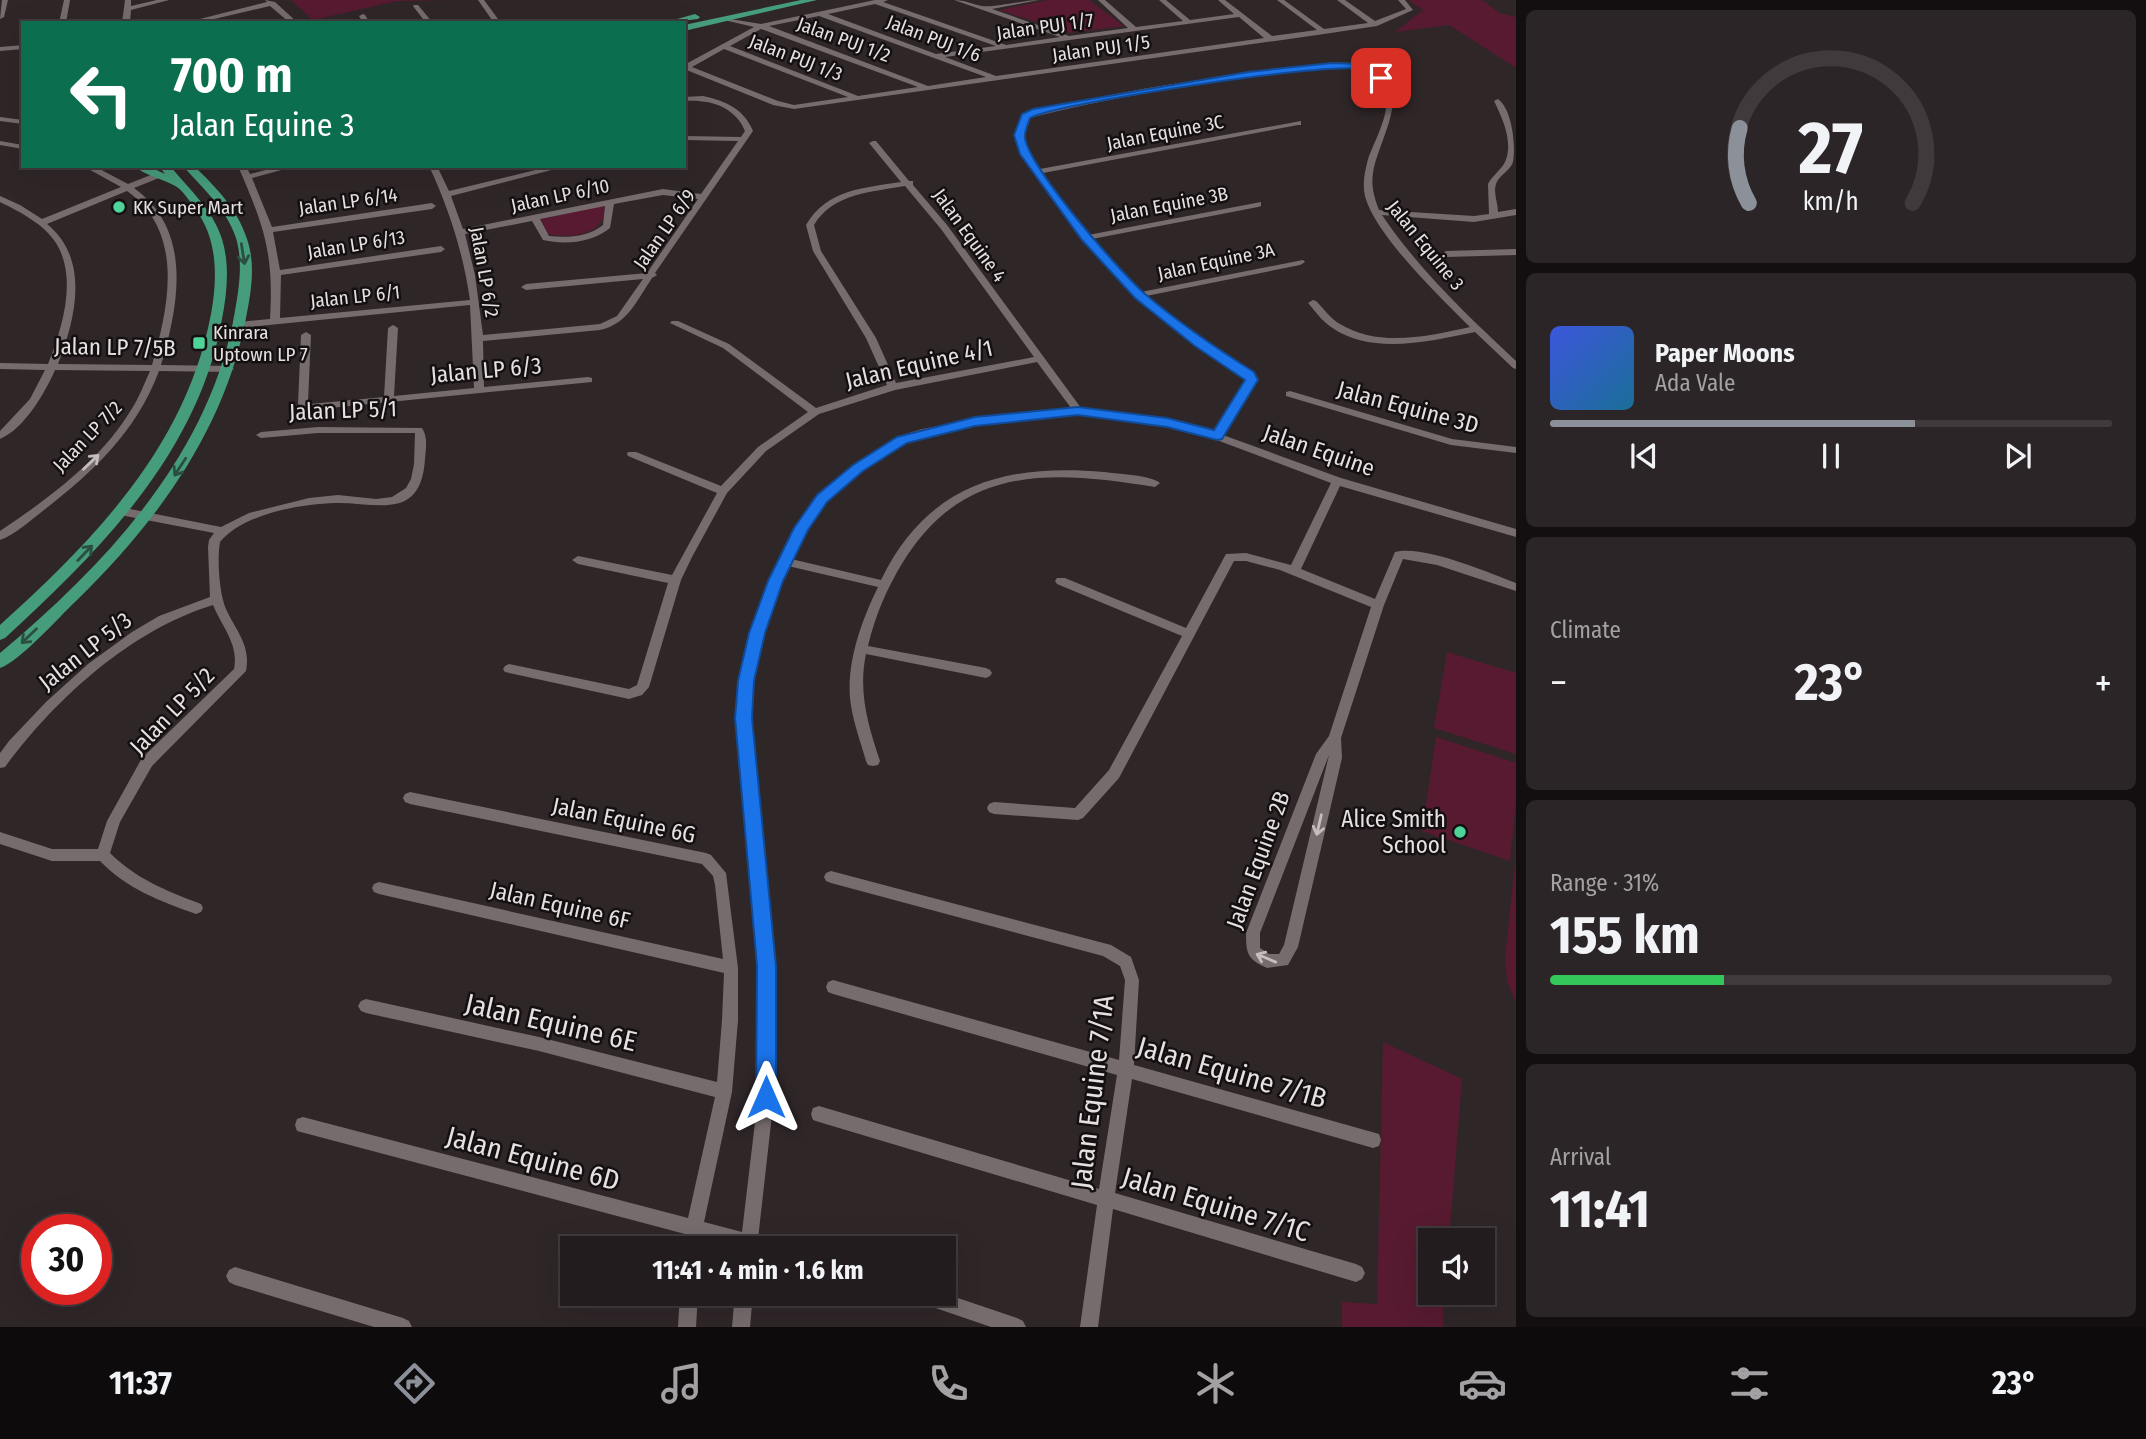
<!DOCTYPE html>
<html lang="en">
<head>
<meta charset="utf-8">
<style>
  body { margin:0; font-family:"Fira Sans Condensed",sans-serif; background:#2b2527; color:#f1f3f6; height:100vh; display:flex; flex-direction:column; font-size:26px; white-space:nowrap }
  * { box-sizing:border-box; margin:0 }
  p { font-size:23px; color:#a3a1a4 }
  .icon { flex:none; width:38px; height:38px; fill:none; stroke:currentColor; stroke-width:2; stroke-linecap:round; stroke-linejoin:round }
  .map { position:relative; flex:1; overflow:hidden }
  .drawer { display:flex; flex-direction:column; gap:10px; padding:10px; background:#130f10; width:630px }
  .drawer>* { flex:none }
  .hud { position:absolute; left:21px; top:21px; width:665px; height:147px; border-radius:0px; box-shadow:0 7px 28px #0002,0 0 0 2px #403a3c; background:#0b6e4f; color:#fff; overflow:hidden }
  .tools { position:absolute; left:1418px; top:1228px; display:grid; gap:14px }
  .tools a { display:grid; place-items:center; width:77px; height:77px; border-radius:0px; background:#231c1e; box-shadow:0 7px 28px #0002,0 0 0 2px #403a3c; font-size:35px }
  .speed { position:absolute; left:21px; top:1214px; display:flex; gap:14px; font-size:35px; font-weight:700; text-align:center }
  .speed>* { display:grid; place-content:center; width:91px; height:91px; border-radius:50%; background:#231c1e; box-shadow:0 7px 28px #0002,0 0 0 2px #403a3c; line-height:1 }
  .speed .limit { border:10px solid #d22; background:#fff; color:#111 }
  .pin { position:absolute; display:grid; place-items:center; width:60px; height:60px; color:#fff; margin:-30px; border-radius:14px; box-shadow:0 4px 10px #0006 }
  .me { position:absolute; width:77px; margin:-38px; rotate:0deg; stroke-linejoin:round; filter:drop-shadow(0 0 5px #0008) }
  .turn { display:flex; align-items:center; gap:24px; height:147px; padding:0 35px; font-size:32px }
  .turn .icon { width:91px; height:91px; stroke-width:2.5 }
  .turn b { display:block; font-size:49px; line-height:60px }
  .big { font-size:52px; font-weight:700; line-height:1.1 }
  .drawer .tile { flex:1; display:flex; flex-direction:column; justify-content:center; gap:10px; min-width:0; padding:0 24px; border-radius:10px; background:#2b2527 }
  .drawer .dial { align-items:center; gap:0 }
  .dial svg { height:182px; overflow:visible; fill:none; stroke:#403a3c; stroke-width:7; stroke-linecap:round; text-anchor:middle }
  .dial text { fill:#f1f3f6; stroke:none }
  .song { display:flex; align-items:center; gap:21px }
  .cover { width:84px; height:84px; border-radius:10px; background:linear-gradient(135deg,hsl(230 70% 55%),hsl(200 70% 35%)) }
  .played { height:7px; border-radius:4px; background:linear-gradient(90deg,#8c9099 65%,#403a3c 65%) }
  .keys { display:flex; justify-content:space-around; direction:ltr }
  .heat { display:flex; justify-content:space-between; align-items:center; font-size:38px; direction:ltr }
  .charge { height:10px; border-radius:5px; background:linear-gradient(90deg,#34c759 31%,#403a3c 0) }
  .trip { position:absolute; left:560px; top:1236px; width:396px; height:70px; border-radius:0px; background:#231c1e; box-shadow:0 7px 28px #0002,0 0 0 2px #403a3c; font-weight:700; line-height:70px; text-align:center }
  .tab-bar { display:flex; height:112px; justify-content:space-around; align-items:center; background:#0e0b0c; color:#a3a1a4 }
  .tab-bar .icon { width:49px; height:49px }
  .tab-bar .on { color:#8c9099 }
  .tab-bar b { font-size:32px; color:#f1f3f6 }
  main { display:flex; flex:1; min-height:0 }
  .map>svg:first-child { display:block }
</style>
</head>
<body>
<main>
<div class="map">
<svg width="1516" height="1327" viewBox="0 0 1516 1327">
  <rect width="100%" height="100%" fill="#2f2628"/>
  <path fill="#571a31" d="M291,0H449L397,1L313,20Z
    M1048,0H1089L1124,26L1070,33L999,10Z
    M1408,0H1483L1499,13L1516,17V68L1449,25L1395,32L1423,10Z
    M604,205C609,235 569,239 547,234L541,219Z
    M1447,652L1516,673V754L1434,728Z
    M1436,737L1516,763V801L1510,861L1422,831Z
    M1516,854V1003L1507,981L1505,958Z
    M1383,1042L1462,1079L1449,1241H1430V1293H1444L1443,1327H1342V1302L1377,1304Z"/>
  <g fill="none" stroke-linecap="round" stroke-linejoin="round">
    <path fill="#766c6e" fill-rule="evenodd" d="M2,0H8L4,17L0,19Z
      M64,0H70L66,23H59Z
      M125,0H131V6L157,0H169L131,10L130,23H122Z
      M265,0L275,2L298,23H290L270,6L197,23H184L267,2Z
      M478,0H484L501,23H494Z
      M875,0H888L883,2L1006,45L1060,37L954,0C964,0 972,4 982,6C993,8 1024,0 1039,0L992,9L1069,36L1128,28L1098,0H1105L1136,27L1183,21L1159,0H1166L1190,20L1234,14L1218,0H1225L1272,36L1317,30L1277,0H1284L1324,29L1368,23L1337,0H1345L1375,21L1406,9L1398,0H1405L1413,10L1377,26L1324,34L794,109L773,105L684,69V65L754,27L724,20V18L761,24ZM875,4L996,46L936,54L828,14ZM819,16L986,77L928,86L769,26ZM1239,17L1264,38L996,76L945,57ZM761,29L918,87L858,96L730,46ZM724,49L848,97L794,105L778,101L692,67Z
      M414,5H418L433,23H426L413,6Z
      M363,14L365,15L370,23H363L359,16Z
      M23,45V49L0,51V47Z
      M1330,63C1340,63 1353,62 1363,65C1420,82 1379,136 1373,173C1371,186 1374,197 1379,210L1474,216L1489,214L1488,184C1492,176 1501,170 1505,162C1514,143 1502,117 1494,101L1498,99C1512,109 1516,145 1513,162C1510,171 1499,175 1496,184C1493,193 1498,203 1498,212L1516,209V215L1474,222L1382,215C1419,270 1468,316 1516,361V369L1513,368L1475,332C1430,341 1372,356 1331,327C1322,321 1315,311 1308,303L1313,300L1316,301C1324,309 1331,319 1340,324C1379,348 1429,336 1470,327C1441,298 1375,235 1365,196C1362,184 1365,171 1368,159C1375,139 1393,110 1384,88C1381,80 1367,71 1359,69C1337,63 1303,71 1280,73C1196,84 1112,97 1029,118L1023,135L1029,154L1040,169L1301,121V125H1298L1043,173L1088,235L1261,202V206L1258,207L1092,239L1141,292L1303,260L1305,262L1300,265L1146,296L1203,341L1257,377L1223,435L1341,478L1516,529V537L1340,486L1301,569L1375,599L1395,552C1425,545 1486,572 1516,583V591L1437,565L1403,559L1384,605L1341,738L1342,758L1298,947L1288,965L1267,968C1247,959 1246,953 1246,933L1316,754L1329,736L1371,607L1280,570L1246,561H1234L1119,778L1083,818L1078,820L994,814L989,812L987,808L989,804L994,802L1075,808L1109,770L1182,636L1057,584L1055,581L1057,578H1065L1186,628L1226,554L1246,553L1291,565L1331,483L1214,439L1167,426L1078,414L1028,418L941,432L906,442L862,471L826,502L807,530L791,559L881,580C927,485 1004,463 1104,472C1117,474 1151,475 1160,483L1155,487C1053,471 964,463 903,562C887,588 875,616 868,646L986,668L990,670L992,673L990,676L986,678L866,654C858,692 868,725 880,761L878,765L873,766L868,765L866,761C860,740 852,719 850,698C847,660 862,620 878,587L788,566L763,633L752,681L750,718L774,966V1097L757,1248H739L702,1238L701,1248H685V1234L297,1131L295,1125L297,1119L303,1117L688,1218L715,1097L539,1051L366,1013L361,1011L358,1006L361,1001L366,999L539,1037L717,1082L722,1020L724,973L379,894L374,892L372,888L374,884L379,882L723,959L715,885L713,876L702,864L410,804L405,802L403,798L405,794L410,792L706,853L711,855L726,873L738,968V1020L732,1092L704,1222L742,1232L758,1097L760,966L738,718C738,706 738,693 740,681C748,630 784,532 819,495C841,473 870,452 897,438C917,428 943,425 965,422C1000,416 1035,411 1071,408L1037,362L895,390L819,414L766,451L727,493L692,557L681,580L649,687L642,695L629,699L505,672L503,669L505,666L509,664L629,689L637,685L668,583L578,564L572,560L578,556L672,575L717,493L628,456L627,454L628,452H636L721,486L758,447L808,412L723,348L670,323L672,321H678L729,344L816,408L887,385L866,338L813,251L806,225C827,189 864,188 901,182L869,143L873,141H876L909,181H913V185L947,225L1081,408L1167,420L1214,432L1247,378C1209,353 1173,328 1138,299C1115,279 1013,159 1015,134C1016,128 1021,120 1023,114C1124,89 1227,75 1330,63ZM905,186L941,229L1034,357L896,383L876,338L821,251L814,225C833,193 872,192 905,186ZM1329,755L1284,945L1279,954H1269L1260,948V933Z
      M703,96C726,101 744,109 753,131L655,273L657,275L652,278C637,300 628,324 600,330L483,341L484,387L588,377L592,378V382L309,410L298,404L301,335L306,332L311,335L308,402L310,404L384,397L388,328L393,325L398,328L394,396L474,388L470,305L239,328L234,325L239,322L270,319C274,253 264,226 238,166H246L250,174L281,166H296L252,178L272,227L432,203L436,206L432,209L273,232L280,270L441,246L445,249L441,252L281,275L280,318L470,300C463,252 449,209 429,166H437L449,191L552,166H567L451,196L463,229L663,189L701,194L738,141L684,140V136L741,137L745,131C735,106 709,99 684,101V97ZM663,195L698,199L647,273L526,284L521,287L526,290L643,279L617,316L600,324L483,335L475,275L465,234L532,221L543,240C565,245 592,243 610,228L614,204ZM605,206L603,225C588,237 568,238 549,236L540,219Z
      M0,117L23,120V124L0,121Z
      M0,141L23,145V149L0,145Z
      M83,166H94L128,184L153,174H159V178L134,188C193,230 179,305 161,365L229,366L234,369L229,372L159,371C136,432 94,471 44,510C31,520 16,534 0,540V531C48,499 101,460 131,410C139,398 144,384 150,371L55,370C45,393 24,429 0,439V431L30,399L45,370L0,369V363L48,364C62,329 78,278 56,243C44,224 20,212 0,202V196L20,205L42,219L121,187ZM127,191C185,232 169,306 152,365L58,364C76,318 90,259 47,224Z
      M1516,249V255L1446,257L1442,254L1446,251Z
      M1290,391L1452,439L1516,447V453L1451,445L1286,396V392Z
      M318,427L422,428C428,437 426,448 425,459C421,522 377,502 335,503C300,504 243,514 220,542C217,558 219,593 226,609C236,631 251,645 246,671L152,766L120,822L110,853C136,879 167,891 201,904L203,908L201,912L196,914C160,901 127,889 100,861H52L0,844V832L52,849H98L107,821L142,758L234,669C239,644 222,627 213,605C131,630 55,699 5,767L0,768V753L9,741L46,702L88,664L132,632L159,616L210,597L208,547L209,540L214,533L120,515L116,514L114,511L116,508L120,507L221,527L249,513L309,498L338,495L376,499L392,497L406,488L411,479L414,464L415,433H318L261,438L256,435L261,432Z
      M831,871L1111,945L1131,957L1139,980L1134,1065L1379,1134L1381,1140L1379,1146L1373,1148L1132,1079L1115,1193L1356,1264L1362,1267L1365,1273L1362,1279L1356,1282L1113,1209L1098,1327H1080L1097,1205L819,1122L813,1120L811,1114L813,1108L819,1106L1099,1189L1117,1075L833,994L828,992L826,987L828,982L833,980L1119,1060L1125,980L1120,966L1103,956L831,883L826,881L824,877L826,873Z
      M235,1267L403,1318L409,1321L412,1327H374L235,1285L229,1282L226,1276L229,1270Z
      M680,1293H698L696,1327H678Z
      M735,1293H753L750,1327H732Z
      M909,1293H943L1017,1318L1023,1321L1026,1327H991L918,1302L912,1299Z"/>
    <path fill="#469d7b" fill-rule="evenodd" d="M801,0H817L684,31V25Z
      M695,14L700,17L698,19L663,23Z
      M134,166H148L165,174L159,166H170C189,189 213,210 222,239C230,265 227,293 222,319C199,451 101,550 5,638L0,640V625C96,538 186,446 211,314C217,282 218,245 200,216C194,207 185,193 177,187C164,179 146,176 134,166Z
      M183,166H194C216,187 238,210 247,239C256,265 251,292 246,318C224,431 157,522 76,601C59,617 19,662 0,668V653C104,566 205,459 233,322C238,294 244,265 236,238C226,208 203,189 183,166Z"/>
  </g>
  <defs><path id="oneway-shaft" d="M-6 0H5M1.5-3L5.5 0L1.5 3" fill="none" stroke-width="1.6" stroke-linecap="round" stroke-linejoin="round" transform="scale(1.75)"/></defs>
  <g stroke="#2a4f41">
    <use href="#oneway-shaft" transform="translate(243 254) rotate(81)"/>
    <use href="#oneway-shaft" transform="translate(180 467) rotate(123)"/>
    <use href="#oneway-shaft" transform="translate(85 553) rotate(-46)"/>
    <use href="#oneway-shaft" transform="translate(29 636) rotate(136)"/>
  </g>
  <g stroke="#c4bdbe">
    <use href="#oneway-shaft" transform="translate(91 462) rotate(-44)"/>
    <use href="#oneway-shaft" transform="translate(1319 825) rotate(103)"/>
    <use href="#oneway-shaft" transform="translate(1266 958) rotate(-157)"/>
  </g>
  <path fill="#1a73e8" stroke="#114b97" stroke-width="2" d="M1331,63L1364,64L1385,78L1377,80C1371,77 1365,71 1358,69C1330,62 1057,103 1030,118C1028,124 1024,132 1025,138C1030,169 1119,271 1145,294C1179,323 1216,348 1254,372L1258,380L1222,439L1217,440L1167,427L1078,415L975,426L907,443L863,471L827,502L808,530L783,581L765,633L754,681L752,718L776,966V1097L773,1104L766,1107L759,1104L756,1097L757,966L735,718L738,681L749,633L768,581L794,528L817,495L853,465L897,437L975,417L1078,407L1167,418L1214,430L1245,380L1195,346L1135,298L1082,240L1020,154L1014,135L1022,114L1033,109L1248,72Z"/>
  <g fill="#4ed399" stroke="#141011" stroke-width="2.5">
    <circle cx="119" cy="207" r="7"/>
    <rect x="192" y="336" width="14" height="14" rx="3.5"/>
    <circle cx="1460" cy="832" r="7"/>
  </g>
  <g text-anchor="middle" stroke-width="5" stroke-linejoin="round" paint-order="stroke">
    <g font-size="19" fill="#e6e0e1" stroke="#141011">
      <text transform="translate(1045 26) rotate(-8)" y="7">Jalan PUJ 1/7</text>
      <text transform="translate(934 38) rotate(21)" y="7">Jalan PUJ 1/6</text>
      <text transform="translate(844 39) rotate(20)" y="7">Jalan PUJ 1/2</text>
      <text transform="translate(1101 48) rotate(-8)" y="7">Jalan PUJ 1/5</text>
      <text transform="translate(796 57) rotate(21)" y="7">Jalan PUJ 1/3</text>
      <text transform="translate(1165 132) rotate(-11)" y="7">Jalan Equine 3C</text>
      <text transform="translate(560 195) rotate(-12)" y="7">Jalan LP 6/10</text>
      <text transform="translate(348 201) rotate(-8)" y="7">Jalan LP 6/14</text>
      <text transform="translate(1169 204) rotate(-11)" y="7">Jalan Equine 3B</text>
      <text transform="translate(664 229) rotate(-55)" y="7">Jalan LP 6/9</text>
      <text transform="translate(970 235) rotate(54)" y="7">Jalan Equine 4</text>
      <text transform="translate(356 244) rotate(-9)" y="7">Jalan LP 6/13</text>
      <text transform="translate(1426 245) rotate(51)" y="7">Jalan Equine 3</text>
      <text transform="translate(1216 261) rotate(-12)" y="7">Jalan Equine 3A</text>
      <text transform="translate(485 272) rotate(80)" y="7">Jalan LP 6/2</text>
      <text transform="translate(355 296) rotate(-6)" y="7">Jalan LP 6/1</text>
      <text transform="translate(87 436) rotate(-46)" y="7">Jalan LP 7/2</text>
    </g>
    <g font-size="19" fill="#e6e0e1" stroke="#141011" text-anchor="start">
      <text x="133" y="214">KK Super Mart</text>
      <text x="213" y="339">Kinrara<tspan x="213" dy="22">Uptown LP 7</tspan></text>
    </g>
    <g font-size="23" fill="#e6e0e1" stroke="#141011">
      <text transform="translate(115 347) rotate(1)" y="8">Jalan LP 7/5B</text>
      <text transform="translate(919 364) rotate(-13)" y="8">Jalan Equine 4/1</text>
      <text transform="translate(486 370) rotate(-5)" y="8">Jalan LP 6/3</text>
      <text transform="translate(1408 407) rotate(15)" y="8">Jalan Equine 3D</text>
      <text transform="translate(343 410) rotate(-2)" y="8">Jalan LP 5/1</text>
      <text transform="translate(1319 450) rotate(19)" y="8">Jalan Equine</text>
      <text transform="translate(85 651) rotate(-38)" y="8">Jalan LP 5/3</text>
      <text transform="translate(172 711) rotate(-46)" y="8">Jalan LP 5/2</text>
      <text transform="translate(624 820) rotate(12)" y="8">Jalan Equine 6G</text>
      <text transform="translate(1258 860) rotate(-70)" y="8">Jalan Equine 2B</text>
      <text transform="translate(560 905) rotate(13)" y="8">Jalan Equine 6F</text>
    </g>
    <g font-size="23" fill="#e6e0e1" stroke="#141011" text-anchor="end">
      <text x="1446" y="827">Alice Smith<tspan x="1446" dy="26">School</tspan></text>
    </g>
    <g font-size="28" fill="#e6e0e1" stroke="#141011">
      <text transform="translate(551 1022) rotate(13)" y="10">Jalan Equine 6E</text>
      <text transform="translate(1232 1072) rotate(16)" y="10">Jalan Equine 7/1B</text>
      <text transform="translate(1092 1092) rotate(-83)" y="10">Jalan Equine 7/1A</text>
      <text transform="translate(533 1158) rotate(15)" y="10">Jalan Equine 6D</text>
      <text transform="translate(1216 1204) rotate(17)" y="10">Jalan Equine 7/1C</text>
    </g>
  </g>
</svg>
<div class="tools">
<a><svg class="icon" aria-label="sound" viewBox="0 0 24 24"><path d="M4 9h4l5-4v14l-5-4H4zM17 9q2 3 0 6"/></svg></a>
</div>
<div class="speed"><div class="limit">30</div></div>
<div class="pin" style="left:1381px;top:78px;background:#d93025"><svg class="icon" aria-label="arrive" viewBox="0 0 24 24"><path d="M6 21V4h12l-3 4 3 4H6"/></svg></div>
<svg class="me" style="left:766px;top:1097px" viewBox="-20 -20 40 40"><path d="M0-17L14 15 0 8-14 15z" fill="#1a73e8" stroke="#fff" stroke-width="4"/></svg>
<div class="trip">11:41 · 4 min · 1.6 km</div>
<div class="hud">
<div class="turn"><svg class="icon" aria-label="left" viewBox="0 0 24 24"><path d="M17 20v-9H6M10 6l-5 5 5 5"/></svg><div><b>700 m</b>Jalan Equine 3</div></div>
</div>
</div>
<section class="drawer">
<div class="tile dial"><svg viewBox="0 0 100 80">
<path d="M14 69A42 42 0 1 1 86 69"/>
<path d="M14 69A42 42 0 0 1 10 36" stroke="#8c9099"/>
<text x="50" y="56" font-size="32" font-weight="700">27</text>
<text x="50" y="72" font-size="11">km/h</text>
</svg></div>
<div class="tile">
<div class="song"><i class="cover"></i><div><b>Paper Moons</b><p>Ada Vale</p></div></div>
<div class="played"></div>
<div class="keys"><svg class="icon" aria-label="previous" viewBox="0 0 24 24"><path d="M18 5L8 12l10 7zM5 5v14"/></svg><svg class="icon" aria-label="pause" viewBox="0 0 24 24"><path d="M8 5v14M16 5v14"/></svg><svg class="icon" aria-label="next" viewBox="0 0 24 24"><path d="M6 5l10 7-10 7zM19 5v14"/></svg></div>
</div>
<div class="tile"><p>Climate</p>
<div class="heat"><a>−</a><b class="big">23°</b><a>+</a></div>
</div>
<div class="tile"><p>Range · 31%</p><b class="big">155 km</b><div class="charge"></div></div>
<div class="tile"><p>Arrival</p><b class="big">11:41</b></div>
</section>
</main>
<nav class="tab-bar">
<b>11:37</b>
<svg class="icon on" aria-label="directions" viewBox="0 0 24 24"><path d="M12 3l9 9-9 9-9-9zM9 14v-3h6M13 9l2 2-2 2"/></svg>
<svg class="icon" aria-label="music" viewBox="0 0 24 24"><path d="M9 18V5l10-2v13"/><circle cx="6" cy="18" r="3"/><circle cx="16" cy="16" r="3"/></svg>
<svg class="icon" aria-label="phone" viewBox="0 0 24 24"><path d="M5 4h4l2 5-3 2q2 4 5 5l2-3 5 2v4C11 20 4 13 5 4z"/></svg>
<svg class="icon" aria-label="climate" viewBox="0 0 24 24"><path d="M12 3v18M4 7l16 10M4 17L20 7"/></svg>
<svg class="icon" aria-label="car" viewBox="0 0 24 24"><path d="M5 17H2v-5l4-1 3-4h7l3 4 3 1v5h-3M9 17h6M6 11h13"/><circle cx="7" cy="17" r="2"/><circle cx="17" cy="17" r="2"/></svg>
<svg class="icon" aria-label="filters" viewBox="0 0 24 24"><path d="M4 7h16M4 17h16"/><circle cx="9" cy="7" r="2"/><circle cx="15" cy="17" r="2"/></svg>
<b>23°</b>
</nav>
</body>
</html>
